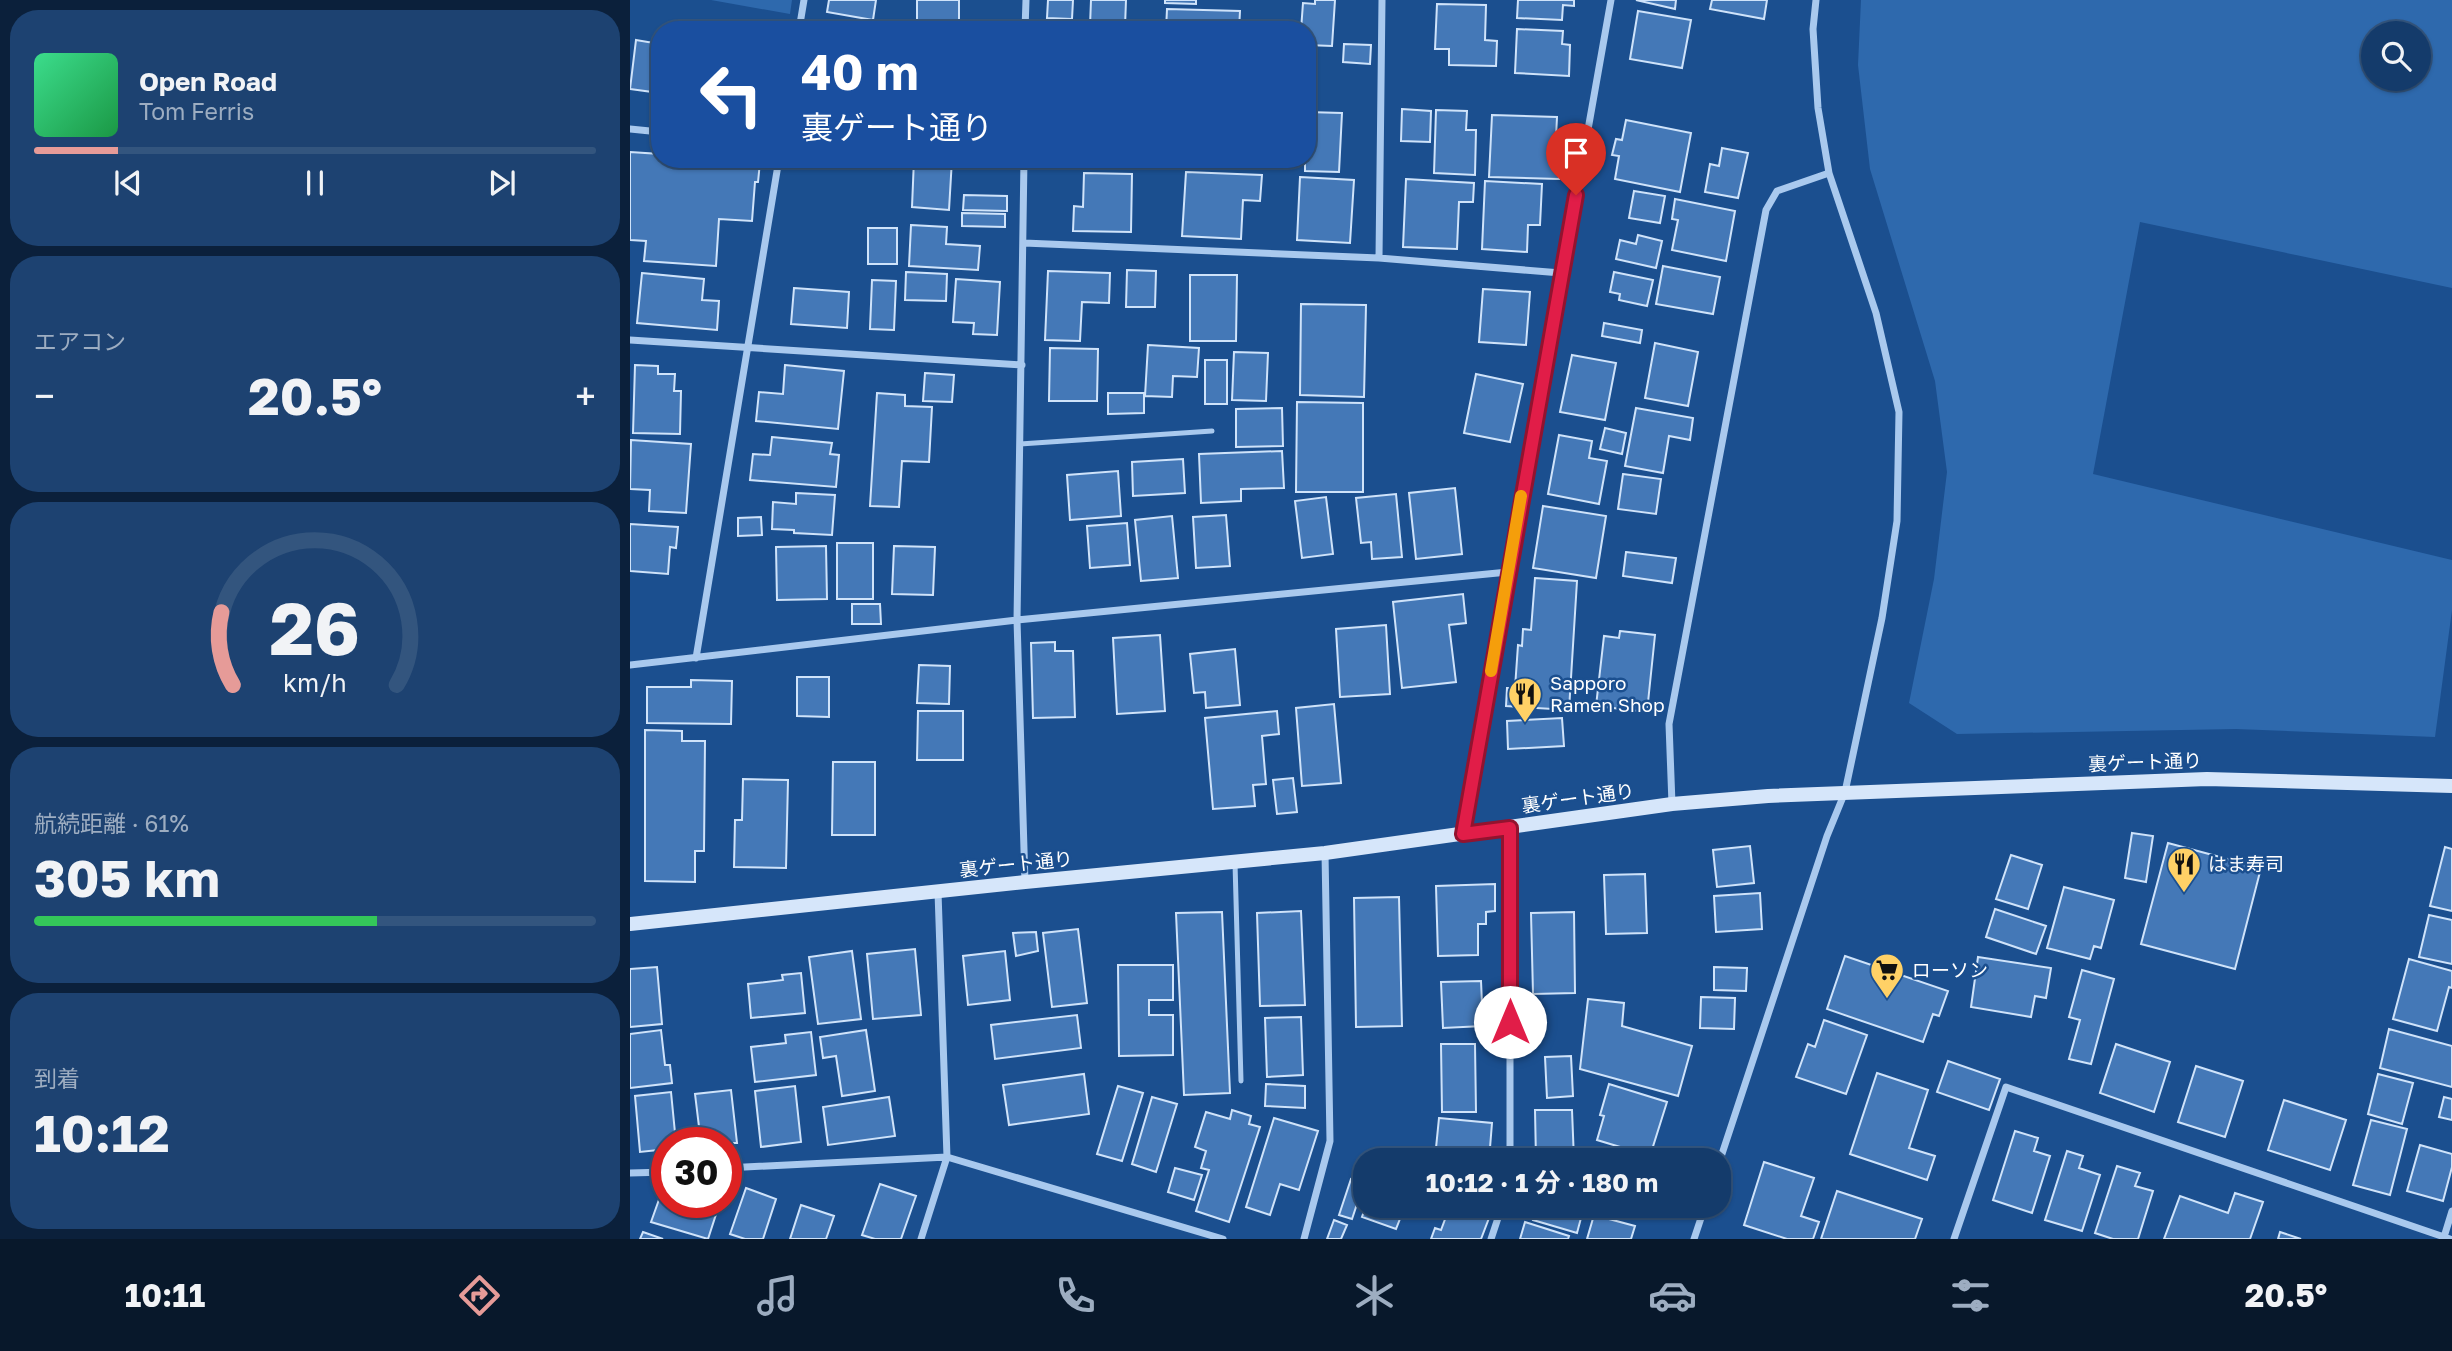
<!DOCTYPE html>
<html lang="ja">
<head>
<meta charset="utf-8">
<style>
  body { margin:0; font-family:"Golos Text","Noto Sans JP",sans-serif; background:#1d4271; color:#f1f3f6; height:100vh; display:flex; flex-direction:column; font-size:26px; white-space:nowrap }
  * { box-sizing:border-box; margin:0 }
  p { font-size:23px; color:#9dadc1 }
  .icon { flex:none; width:38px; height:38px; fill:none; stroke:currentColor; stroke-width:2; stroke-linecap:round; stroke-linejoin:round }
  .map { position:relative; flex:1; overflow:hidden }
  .panel { display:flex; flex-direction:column; gap:10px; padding:10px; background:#0b203b; width:630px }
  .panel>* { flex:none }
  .top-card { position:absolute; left:21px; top:21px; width:665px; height:147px; border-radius:28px; box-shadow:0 2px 5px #0004,0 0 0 2px #33557e; background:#1a4fa0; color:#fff; overflow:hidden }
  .buttons { position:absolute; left:1731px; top:21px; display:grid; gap:14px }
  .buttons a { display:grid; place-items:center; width:70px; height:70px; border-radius:50%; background:#143b6b; box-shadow:0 2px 5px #0004,0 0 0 2px #33557e; font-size:35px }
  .speed { position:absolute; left:21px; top:1127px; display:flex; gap:14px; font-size:35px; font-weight:700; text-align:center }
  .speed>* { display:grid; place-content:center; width:91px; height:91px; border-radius:50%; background:#143b6b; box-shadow:0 2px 5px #0004,0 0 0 2px #33557e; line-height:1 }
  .speed .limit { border:10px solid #d22; background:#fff; color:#111 }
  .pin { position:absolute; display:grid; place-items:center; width:60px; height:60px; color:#fff; margin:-72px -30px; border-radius:50% 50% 50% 0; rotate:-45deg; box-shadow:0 0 7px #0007 }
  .pin .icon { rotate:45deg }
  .me { position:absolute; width:77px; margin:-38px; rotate:0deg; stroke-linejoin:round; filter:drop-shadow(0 0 5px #0008) }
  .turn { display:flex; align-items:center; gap:24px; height:147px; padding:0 35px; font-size:32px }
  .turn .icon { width:91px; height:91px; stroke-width:2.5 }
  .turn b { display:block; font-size:49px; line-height:60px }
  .big { font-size:52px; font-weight:700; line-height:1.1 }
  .panel .widget { flex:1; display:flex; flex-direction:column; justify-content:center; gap:10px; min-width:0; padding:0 24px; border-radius:28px; background:#1d4271 }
  .panel .dial { align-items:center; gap:0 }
  .dial svg { height:182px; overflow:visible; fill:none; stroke:#33557e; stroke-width:7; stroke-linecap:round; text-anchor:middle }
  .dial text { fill:#f1f3f6; stroke:none }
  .song { display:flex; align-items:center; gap:21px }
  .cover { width:84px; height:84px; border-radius:10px; background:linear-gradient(135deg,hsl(150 70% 55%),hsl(140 70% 35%)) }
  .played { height:7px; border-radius:4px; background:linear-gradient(90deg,#e69b98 15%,#33557e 15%) }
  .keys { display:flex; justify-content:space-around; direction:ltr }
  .heat { display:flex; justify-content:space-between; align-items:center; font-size:38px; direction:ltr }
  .charge { height:10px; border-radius:5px; background:linear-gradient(90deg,#34c759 61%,#33557e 0) }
  .trip { position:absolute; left:723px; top:1148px; width:378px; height:70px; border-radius:28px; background:#143b6b; box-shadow:0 2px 5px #0004,0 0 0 2px #33557e; font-weight:700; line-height:70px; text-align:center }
  .menu { display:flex; height:112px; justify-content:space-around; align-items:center; background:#08182b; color:#9dadc1 }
  .menu .icon { width:49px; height:49px }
  .menu .active { color:#e69b98 }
  .menu b { font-size:32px; color:#f1f3f6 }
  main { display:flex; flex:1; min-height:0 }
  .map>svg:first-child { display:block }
</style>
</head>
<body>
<main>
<section class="panel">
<div class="widget">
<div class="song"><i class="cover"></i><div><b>Open Road</b><p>Tom Ferris</p></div></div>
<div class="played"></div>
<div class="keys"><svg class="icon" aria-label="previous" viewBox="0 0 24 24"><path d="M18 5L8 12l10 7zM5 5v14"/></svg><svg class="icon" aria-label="pause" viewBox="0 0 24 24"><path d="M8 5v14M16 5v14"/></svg><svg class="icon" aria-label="next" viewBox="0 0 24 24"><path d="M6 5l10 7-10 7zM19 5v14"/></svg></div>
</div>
<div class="widget"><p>エアコン</p>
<div class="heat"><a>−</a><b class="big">20.5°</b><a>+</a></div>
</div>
<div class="widget dial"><svg viewBox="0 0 100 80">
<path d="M14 69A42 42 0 1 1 86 69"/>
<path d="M14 69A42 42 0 0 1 9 37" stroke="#e69b98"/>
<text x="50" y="56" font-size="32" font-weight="700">26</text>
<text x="50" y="72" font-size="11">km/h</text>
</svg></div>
<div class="widget"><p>航続距離 · 61%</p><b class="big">305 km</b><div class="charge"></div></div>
<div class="widget"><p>到着</p><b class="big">10:12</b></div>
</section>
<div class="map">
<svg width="1822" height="1239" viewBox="0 0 1822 1239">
  <rect width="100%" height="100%" fill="#1b4f8f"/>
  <path fill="#2e69ad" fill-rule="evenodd" d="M81,0H162L160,14Z
    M1231,0H1822V288L1510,222L1463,474L1822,560V610L1805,737L1606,729L1327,734L1279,703L1304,579L1317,472L1305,381L1240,169L1228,65ZM1743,33H1788V79H1743Z"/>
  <path fill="#4478b7" stroke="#cfe3fa" stroke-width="2" d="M199,0H246L243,20L197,12Z
    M287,0H329V30H287Z
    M418,0H443L442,19L417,18Z
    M461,0H496L495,27L460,26Z
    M535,0H566V4L535,3Z
    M685,0H705L702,46L677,45V30H671L673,3L685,4Z
    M888,0H944V6L933,5L932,20L887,18Z
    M1006,0H1046L1045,9Z
    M1082,0H1137L1134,19L1080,9Z
    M807,4L856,5L855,40L867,41L866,66L819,65V49H805Z
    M537,9L610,11L609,30H536Z
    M1008,11L1061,20L1052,68L1000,59Z
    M887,29L933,31L932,44L940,45L939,76L885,73Z
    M6,40L30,44V93L0,89Z
    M714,44L741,45L740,64L713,62Z
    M772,109L801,111L800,142L771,141Z
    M806,110L837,111L836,130H846L845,175L804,173Z
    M677,112L712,113L709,172L675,171V159H677Z
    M862,115L927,117L925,158H929V179L859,177Z
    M996,120L1061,133L1050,192L985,179L989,156L982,155L986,139L992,140Z
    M1092,148L1118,153L1108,198L1075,192L1080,164L1089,166Z
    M0,152L30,154V159L130,162L128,182H125L122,221L89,219L86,266L14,261L16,241L0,240Z
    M223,159H242V166L222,165Z
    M284,159H322L319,210L282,207Z
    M417,159H483L482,164L417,161Z
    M580,159H649L648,165L580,162Z
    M556,172L632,175L630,201L613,200L611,239L552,236Z
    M454,173L502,174L501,232L443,231L444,206L453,207Z
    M670,177L724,180L720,243L667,240Z
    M776,179L844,183L843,202H829L827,249L773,247Z
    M855,181L912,184L910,225H898L897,252L852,249Z
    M1004,191L1035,196L1030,223L999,218Z
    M334,195L377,196V211L333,210Z
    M1045,199L1105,211L1096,261L1042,250L1048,220L1042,219Z
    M332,213L375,214V227L332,226Z
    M281,225L317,227L316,244L350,246L348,270L279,266Z
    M238,228H267V264H238Z
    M1008,235L1032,241L1026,268L986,259L990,240L1006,244Z
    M1033,266L1090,277L1083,314L1026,304Z
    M497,270L526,271L525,307H496Z
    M418,271L480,273L479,303L452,302L450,341L415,340Z
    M276,272L317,274L316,301L275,300Z
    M984,272L1023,280L1017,306L989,300L990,294L980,292Z
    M12,273L74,279L72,300L89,301L87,330L7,323Z
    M560,275H607L606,341H560Z
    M326,279L370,282L367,335L343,334L344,323L323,322Z
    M242,280L266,281L264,330L240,329Z
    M164,288L219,292L217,328L161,324Z
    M853,289L900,292L896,345L849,342Z
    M671,304L736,305L734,397L670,395Z
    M974,323L1012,330L1010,343L972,336Z
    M1025,343L1068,352L1058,406L1015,398Z
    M518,345L569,348L567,377L543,376L542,397L515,396Z
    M420,348L468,349L467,401H419Z
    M604,352L638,353L636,401L602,400Z
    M942,355L986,363L975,420L930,412Z
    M575,360H597V404H575Z
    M5,365L28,366V374H45L44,391H51L50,434L3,433Z
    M155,365L214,371L208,429L126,421L129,392L153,394Z
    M295,373L324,375L322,402L293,401Z
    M846,374L893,384L880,442L834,433Z
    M247,393L275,395V406L302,407L299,462L272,461L269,507L240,506Z
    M478,393H514V413L478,414Z
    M667,402L733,403V492H666Z
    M652,408L653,446L606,447V409Z
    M1006,408L1063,418L1060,440L1039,436L1033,473L995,466Z
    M975,428L996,433L992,454L970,449Z
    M929,435L962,441L959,458L977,461L969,504L918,494Z
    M142,437L202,443L200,454L209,455L206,487L120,480L123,454L140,455Z
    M1,440L61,444L56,513L19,511L20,490L0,489Z
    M652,451L654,488L611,489V501L571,503L569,454Z
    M553,459L555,493L503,496L502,462Z
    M488,471L491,516L440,520L437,475Z
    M993,474L1031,479L1026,514L988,509Z
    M825,488L832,554L786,559L779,493Z
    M166,493L205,495L202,535L164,533V530L142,529L143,502L166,504Z
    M766,494L772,557L742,559L741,542L731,543L726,498Z
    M696,497L703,554L672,558L665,501Z
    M913,506L976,516L966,578L903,568Z
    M596,515L600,566L566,568L563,517Z
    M542,516L548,578L511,581L505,520Z
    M131,517L132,535L108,536V518Z
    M497,523L500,565L460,568L457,526Z
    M0,524L48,527L46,548L40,547L38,574L0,571Z
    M207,543H243V599H207Z
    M196,546L197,599L147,600L146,547Z
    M264,546L305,547L303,595L262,594Z
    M996,552L1046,558L1042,583L993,576Z
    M905,578L947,581L939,710L876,706L877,688H885L888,645L892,646L893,629L901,630Z
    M833,594L836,623L819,625L826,682L772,688L763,602Z
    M222,604H250L251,624H222Z
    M756,625L760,694L710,697L706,629Z
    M990,631L1025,635L1017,712L966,706L974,636L989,638Z
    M530,635L535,711L487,714L483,638Z
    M425,642V651H443L445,717L403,718L401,643Z
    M605,649L610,705L576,708L575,692L564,693L560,654Z
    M289,665L320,666L319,704L287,703Z
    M167,677H199V717L167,716Z
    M61,680L102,681L101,724L17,723V687H61Z
    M704,704L711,783L672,786L666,708Z
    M288,711H333V760H287Z
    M647,711L649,734L632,736L636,784L623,785L625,806L583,809L575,718Z
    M932,718L934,746L878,749L877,721Z
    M15,730L52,731V741H75L74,851H65V882L15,881Z
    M203,762H245V835H202Z
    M663,778L667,812L647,814L643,780Z
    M113,779L158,780L156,868L104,867L105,820H112Z
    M1502,833L1523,836L1516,882L1495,878Z
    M1538,843L1631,868L1605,969L1511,944Z
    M1120,846L1124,883L1087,887L1083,850Z
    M1815,847L1822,849V911L1800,906Z
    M1381,855L1412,865L1398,909L1366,899Z
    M1015,874L1017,933L976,934L974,875Z
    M865,884V911L856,912V924H848V955L808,956L806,886Z
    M1434,887L1484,900L1471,948L1464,946L1460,959L1417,948Z
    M1130,893L1132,929L1086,932L1084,896Z
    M769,897L772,1026L726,1027L724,898Z
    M1365,909L1416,926L1406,954L1356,937Z
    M671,911L675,1005L630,1006L627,913Z
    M592,912L600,1093L554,1095L546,913Z
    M944,912L945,993L903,994L901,913Z
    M1799,915L1822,920V964L1789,957Z
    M448,929L457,1003L422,1007L413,933Z
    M406,932L408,951L386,956L383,933Z
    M285,949L291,1015L243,1019L237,954Z
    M222,951L231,1019L188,1024L179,957Z
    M375,951L380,1000L338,1005L333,956Z
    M1215,956L1318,991L1309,1016L1303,1014L1293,1042L1197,1009Z
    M1348,957L1421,968L1416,998L1405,996L1401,1017L1341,1007Z
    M1779,959L1822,971V988L1819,987L1807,1031L1763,1019Z
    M488,965H543V1000H519V1015H543V1055L489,1056Z
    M27,967L32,1024L0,1027V969Z
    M1084,967L1117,968L1116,991L1084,990Z
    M1452,970L1484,979L1461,1064L1439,1059L1450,1020L1439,1017Z
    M171,973L175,1013L121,1018L118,984L153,980L152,975Z
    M851,981L853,1026L813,1028L811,982Z
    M1071,997L1105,998L1104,1029L1070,1028Z
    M958,999L994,1003L992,1026L1062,1046L1048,1096L950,1069Z
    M447,1015L451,1048L365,1059L361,1025Z
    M671,1017L673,1075L637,1077L635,1018Z
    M1194,1020L1237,1035L1216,1094L1166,1077L1178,1044L1185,1047Z
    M1759,1029L1822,1046V1087L1750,1068Z
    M31,1030L35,1065H40L42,1083L0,1088V1034Z
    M236,1030L245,1091L212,1096L206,1056L193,1058L190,1037Z
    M181,1032L186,1075L125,1082L121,1047L156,1043L155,1035Z
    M811,1044H845L846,1112H812Z
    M1486,1044L1540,1062L1524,1112L1470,1093Z
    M941,1056L943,1096L917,1098L915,1057Z
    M1318,1061L1370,1079L1359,1110L1307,1092Z
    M1566,1066L1613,1081L1595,1137L1548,1122Z
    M1247,1073L1298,1090L1279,1148L1305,1156L1297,1180L1220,1154Z
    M454,1074L459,1114L379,1125L373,1085Z
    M1748,1074L1783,1083L1772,1124L1738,1114Z
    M636,1084L675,1086V1108L635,1106Z
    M979,1084L1037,1102L1020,1156L967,1140L974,1116L970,1115Z
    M165,1086L171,1142L131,1147L125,1091Z
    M488,1086L513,1093L492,1161L467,1154Z
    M101,1090L107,1143H71L65,1094Z
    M41,1092L46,1143H37V1149L10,1152L5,1096Z
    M259,1097L265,1136L198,1145L193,1107Z
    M522,1097L547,1104L526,1172L502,1164Z
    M1814,1097L1822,1099V1120L1809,1117Z
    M1654,1100L1716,1120L1700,1170L1638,1150Z
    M602,1110L621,1116L619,1124L630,1127L599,1222L566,1211L579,1170L571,1168L576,1151L565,1147L576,1112L600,1119Z
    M905,1110H942L944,1160H906Z
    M644,1118L688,1131L669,1190L650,1184L640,1215L616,1207Z
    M809,1118L862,1123L859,1160H816L817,1148H806Z
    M1741,1120L1777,1129L1760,1195L1723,1185Z
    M1385,1131L1408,1138L1404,1151L1420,1156L1402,1213L1363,1200Z
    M1790,1145L1822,1154V1167L1813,1201L1777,1191Z
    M1437,1151L1453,1156L1449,1168L1470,1175L1452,1231L1415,1220Z
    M979,1154L998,1160H977Z
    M1134,1162L1184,1178L1171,1216L1189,1222L1183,1239H1157L1114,1225Z
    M1487,1166L1510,1173L1505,1186L1523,1191L1508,1239H1483L1465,1233Z
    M545,1168L572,1175L564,1200L538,1192Z
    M721,1179L734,1183L722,1219L709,1215Z
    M250,1184L286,1196L271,1239H245L232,1235Z
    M116,1188L146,1199L133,1239H115L100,1234Z
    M1207,1191L1292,1219L1285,1239H1191Z
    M1605,1193L1633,1202L1620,1239H1534L1550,1196L1598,1213Z
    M31,1194L37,1196V1202H81L89,1205L78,1239L21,1222Z
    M171,1205L204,1216L196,1239H160Z
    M736,1206H775L766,1229L732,1217Z
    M820,1206H856L853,1216L859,1218L851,1239H801L805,1228L811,1230Z
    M907,1206L951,1218L947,1233L903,1220Z
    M986,1206H1010L1008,1213Z
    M964,1215L1005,1226L1001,1239H957Z
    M704,1220L717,1225L711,1239H697Z
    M895,1222L939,1236L938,1239H890Z
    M13,1232L33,1239H10Z
    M1650,1232L1671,1239H1648Z"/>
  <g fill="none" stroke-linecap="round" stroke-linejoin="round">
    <path stroke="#a9c9ee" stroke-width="5" d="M390,444L582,431
      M605,863L611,1081"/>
    <path stroke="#a9c9ee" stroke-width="7" d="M169,30L174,0
      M395,30L396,0
      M0,129L30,132
      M394,159L387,620L395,882
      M394,243L749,258L931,273
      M749,258L752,0
      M0,340L392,365
      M66,658L149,159
      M0,665L387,620L878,572
      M1042,804L1039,724L1136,210L1147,191L1199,173
      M880,828V1160
      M833,834L981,0
      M1088,1166L1197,836L1215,792L1252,618L1267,521L1269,412L1246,313L1199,173L1188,108L1183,29L1186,0
      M96,1168L317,1157L593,1239
      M0,1173L37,1172
      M1814,1237L1822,1211
      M291,1239L317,1157L308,892
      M674,1239L700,1141L695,853
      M861,1239L872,1206
      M1064,1239L1075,1206
      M1324,1239L1376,1087L1820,1239"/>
    <path stroke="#d6e6fa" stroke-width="14" d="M0,924L395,882L695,853L1042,804L1138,796L1577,779L1822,786"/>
  </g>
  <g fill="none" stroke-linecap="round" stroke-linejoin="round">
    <g stroke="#92132f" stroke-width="18">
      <path id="route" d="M880,1022V828L833,834L946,195"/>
    </g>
    <use href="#route" stroke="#e11d48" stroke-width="12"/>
    <path stroke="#f59e0b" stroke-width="12" d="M861,671L891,496"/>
  </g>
  <defs>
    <g id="restaurant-pin" transform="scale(1.75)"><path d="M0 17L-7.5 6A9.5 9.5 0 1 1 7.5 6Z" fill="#ffd166" stroke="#1b4f8f"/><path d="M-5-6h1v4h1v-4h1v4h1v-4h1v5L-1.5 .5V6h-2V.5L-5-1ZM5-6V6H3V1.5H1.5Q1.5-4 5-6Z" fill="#111"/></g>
    <g id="supermarket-pin" transform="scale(1.75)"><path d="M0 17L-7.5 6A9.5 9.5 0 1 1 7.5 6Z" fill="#ffd166" stroke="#1b4f8f"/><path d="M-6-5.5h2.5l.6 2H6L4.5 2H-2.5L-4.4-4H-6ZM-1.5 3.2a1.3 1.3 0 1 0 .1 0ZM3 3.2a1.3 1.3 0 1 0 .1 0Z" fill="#111"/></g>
  </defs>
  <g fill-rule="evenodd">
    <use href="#restaurant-pin" x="895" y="694"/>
    <use href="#restaurant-pin" x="1554" y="864"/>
    <use href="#supermarket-pin" x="1257" y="970"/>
  </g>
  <g text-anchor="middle" stroke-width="5" stroke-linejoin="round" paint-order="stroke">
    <g font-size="19" fill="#fff" stroke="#1b4f8f" text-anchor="start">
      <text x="920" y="690">Sapporo<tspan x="920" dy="22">Ramen Shop</tspan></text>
      <text x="1578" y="871">はま寿司</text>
      <text x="1282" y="977">ローソン</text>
    </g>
    <g font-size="19" fill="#fff" stroke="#1b4f8f">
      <text transform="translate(1515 762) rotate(-2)" y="7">裏ゲート通り</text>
      <text transform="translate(948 798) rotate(-8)" y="7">裏ゲート通り</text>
      <text transform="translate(386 864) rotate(-6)" y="7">裏ゲート通り</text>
    </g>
  </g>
</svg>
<div class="buttons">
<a><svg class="icon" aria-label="search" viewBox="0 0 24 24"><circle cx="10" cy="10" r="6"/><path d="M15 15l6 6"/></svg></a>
</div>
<div class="speed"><div class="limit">30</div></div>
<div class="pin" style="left:946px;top:195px;background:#d93025"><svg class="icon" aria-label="arrive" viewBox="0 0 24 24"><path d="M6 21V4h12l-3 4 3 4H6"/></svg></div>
<svg class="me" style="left:880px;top:1022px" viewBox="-20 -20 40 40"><circle r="19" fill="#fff"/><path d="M0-13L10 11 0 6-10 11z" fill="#e11d48"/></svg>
<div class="trip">10:12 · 1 分 · 180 m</div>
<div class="top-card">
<div class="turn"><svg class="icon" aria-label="left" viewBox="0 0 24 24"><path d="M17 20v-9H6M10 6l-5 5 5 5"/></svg><div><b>40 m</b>裏ゲート通り</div></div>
</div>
</div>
</main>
<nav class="menu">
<b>10:11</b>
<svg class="icon active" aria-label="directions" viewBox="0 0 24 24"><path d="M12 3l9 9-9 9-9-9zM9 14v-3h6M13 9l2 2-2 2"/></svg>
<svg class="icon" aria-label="music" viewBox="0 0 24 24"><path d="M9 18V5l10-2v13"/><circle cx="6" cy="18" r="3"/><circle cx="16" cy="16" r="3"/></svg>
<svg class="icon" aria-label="phone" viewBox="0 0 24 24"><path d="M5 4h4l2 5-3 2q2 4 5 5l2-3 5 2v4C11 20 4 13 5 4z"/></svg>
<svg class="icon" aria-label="climate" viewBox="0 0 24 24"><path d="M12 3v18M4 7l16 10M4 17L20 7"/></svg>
<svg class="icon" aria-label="car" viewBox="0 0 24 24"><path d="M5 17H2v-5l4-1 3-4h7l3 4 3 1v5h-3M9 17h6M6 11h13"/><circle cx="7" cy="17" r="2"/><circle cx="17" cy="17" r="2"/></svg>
<svg class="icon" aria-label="filters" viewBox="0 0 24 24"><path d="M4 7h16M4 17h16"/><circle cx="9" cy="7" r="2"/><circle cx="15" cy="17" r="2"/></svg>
<b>20.5°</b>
</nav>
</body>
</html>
